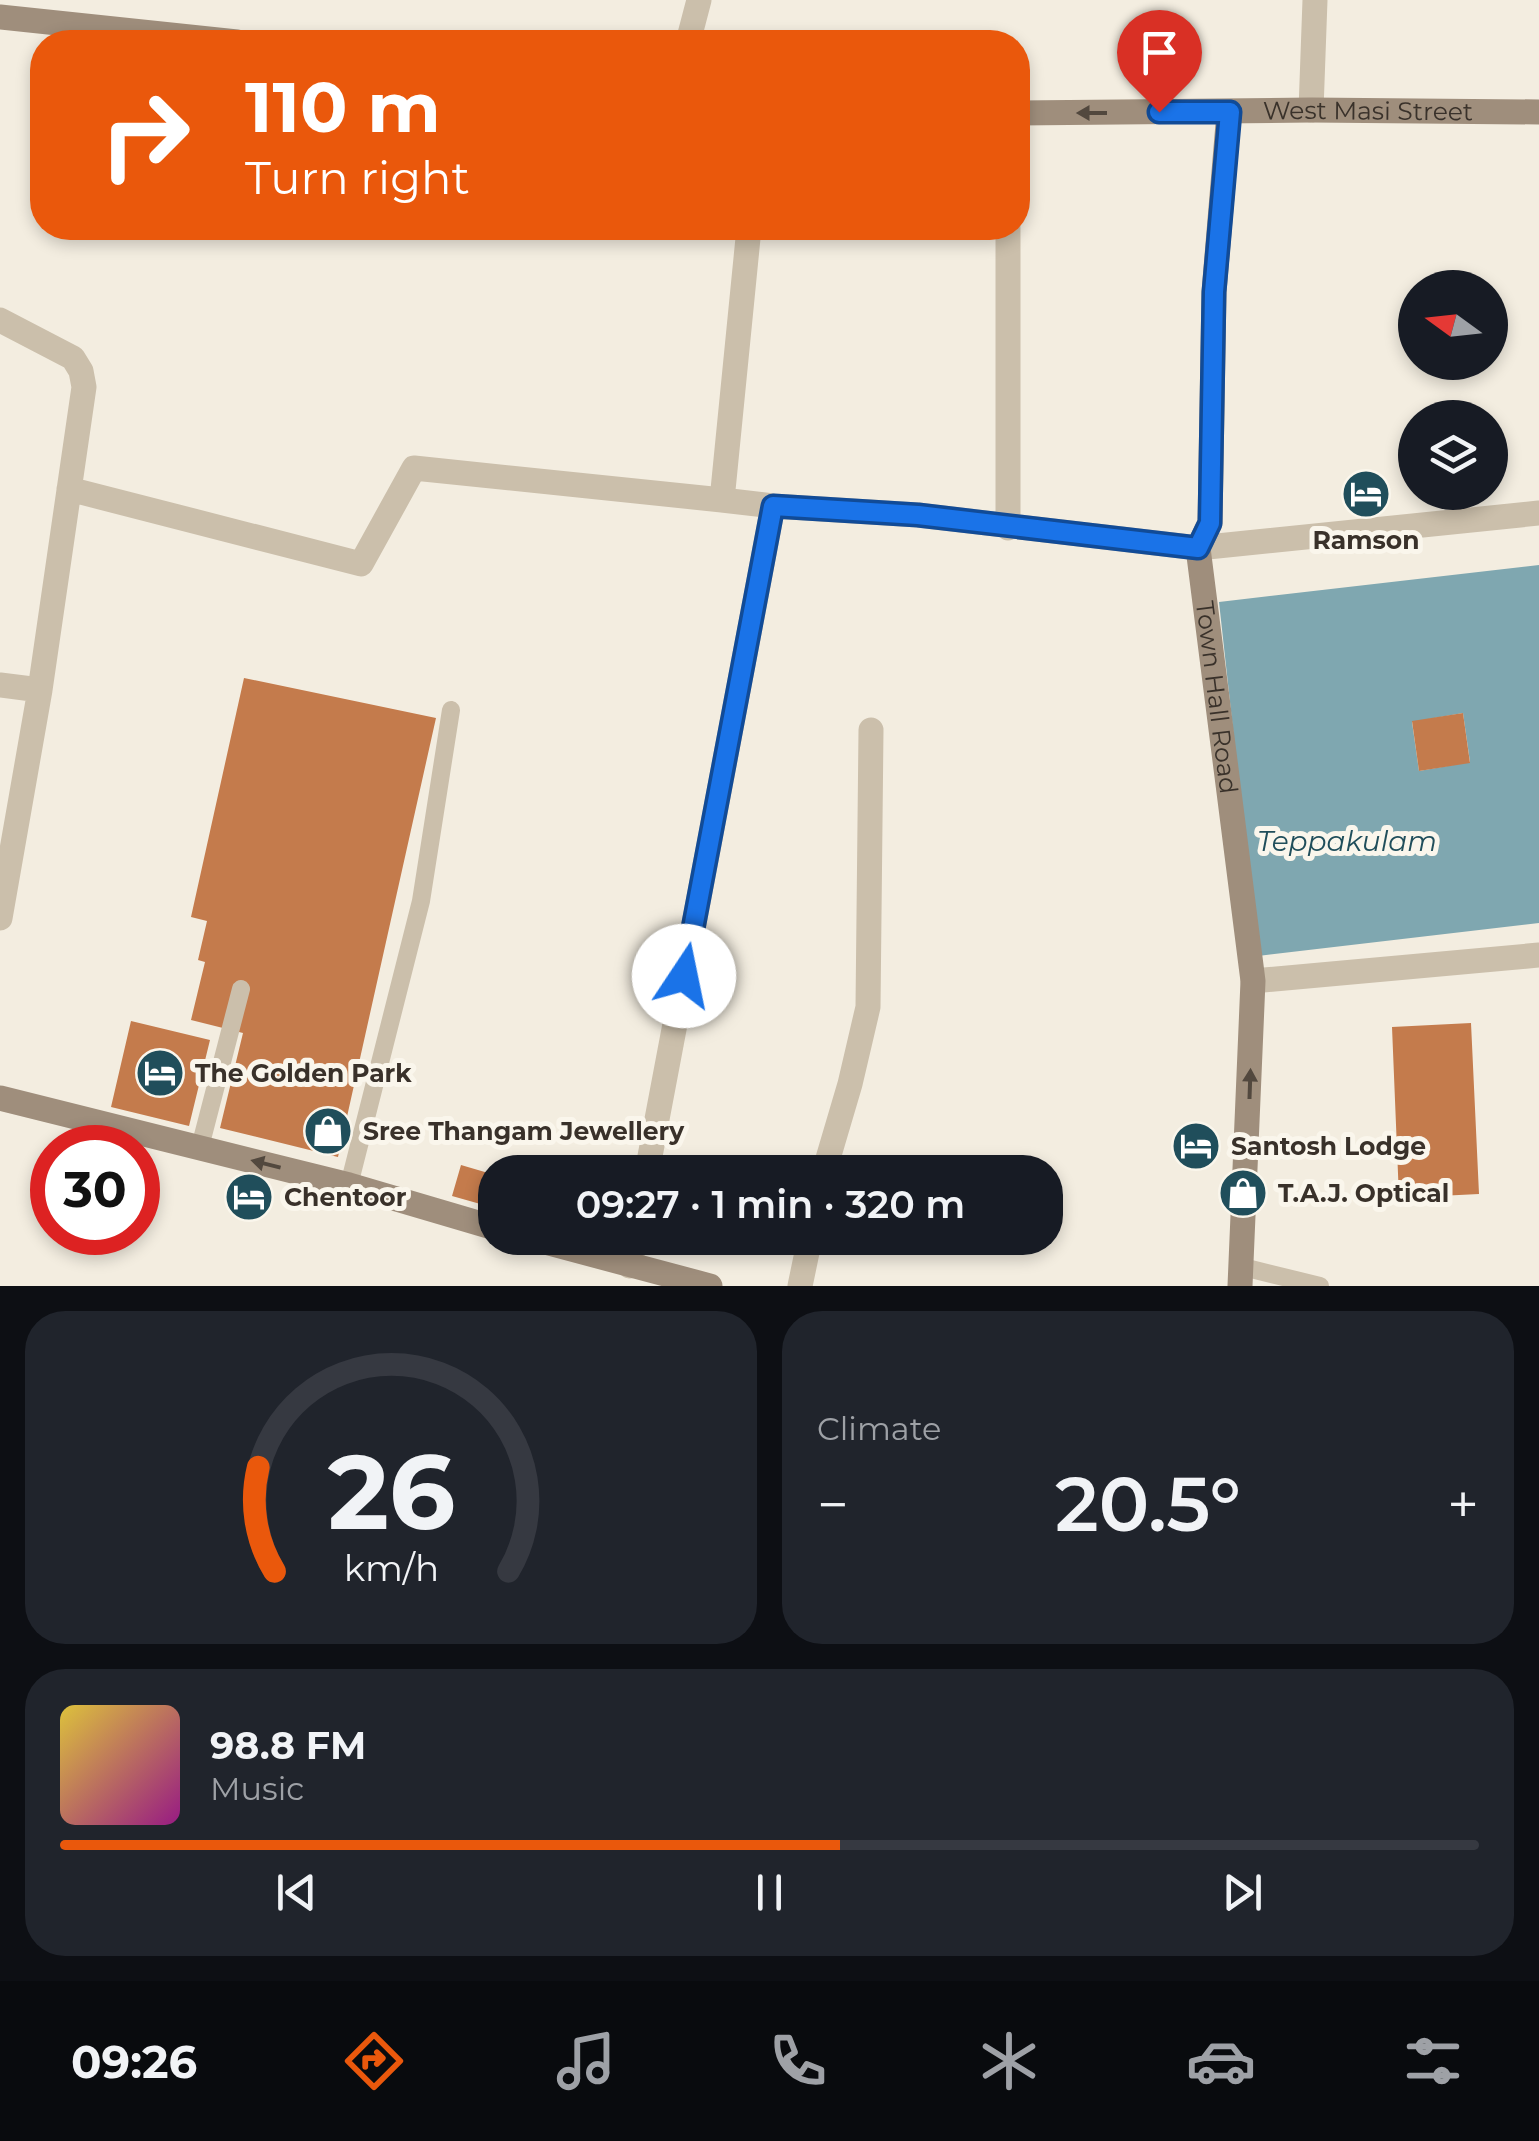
<!DOCTYPE html>
<html lang="en">
<head>
<meta charset="utf-8">
<style>
  body { margin:0; font-family:Montserrat,sans-serif; background:#20242c; color:#f1f3f6; height:100vh; display:flex; flex-direction:column; font-size:38px; white-space:nowrap }
  * { box-sizing:border-box; margin:0 }
  p { font-size:32px; color:#9ea1a6 }
  .icon { flex:none; width:55px; height:55px; fill:none; stroke:currentColor; stroke-width:2; stroke-linecap:round; stroke-linejoin:round }
  .map { position:relative; height:1286px; overflow:hidden }
  .details { display:flex; flex-direction:column; gap:25px; padding:25px; background:#0d0f14; flex:1 }
  .details>* { flex:none }
  .top-card { position:absolute; left:30px; top:30px; width:1000px; height:210px; border-radius:40px; box-shadow:0 5px 15px #0003; background:#ea580c; color:#fff; overflow:hidden }
  .needle { width:65px; rotate:285deg }
  .controls { position:absolute; left:1398px; top:270px; display:grid; gap:20px }
  .controls a { display:grid; place-items:center; width:110px; height:110px; border-radius:50%; background:#171b24; box-shadow:0 5px 15px #0003; font-size:50px }
  .speed { position:absolute; left:30px; top:1125px; display:flex; gap:20px; font-size:50px; font-weight:700; text-align:center }
  .speed>* { display:grid; place-content:center; width:130px; height:130px; border-radius:50%; background:#171b24; box-shadow:0 5px 15px #0003; line-height:1 }
  .speed .limit { border:15px solid #d22; background:#fff; color:#111 }
  .pin { position:absolute; display:grid; place-items:center; width:85px; height:85px; color:#fff; margin:-102px -42px; border-radius:50% 50% 50% 0; rotate:-45deg; box-shadow:0 0 10px #0007 }
  .pin .icon { rotate:45deg }
  .me { position:absolute; width:110px; margin:-55px; rotate:11deg; stroke-linejoin:round; filter:drop-shadow(0 0 8px #0008) }
  .turn { display:flex; align-items:center; gap:35px; height:210px; padding:0 50px; font-size:45px }
  .turn .icon { width:130px; height:130px; stroke-width:2.5 }
  .turn b { display:block; font-size:70px; line-height:85px }
  .big { font-size:75px; font-weight:600; line-height:1.1 }
  .details .tile { flex:1; display:flex; flex-direction:column; justify-content:center; gap:15px; min-width:0; padding:0 35px; border-radius:40px; background:#20242c }
  .details .dial { align-items:center; gap:0 }
  .dial svg { height:260px; overflow:visible; fill:none; stroke:#363941; stroke-width:7; stroke-linecap:round; text-anchor:middle }
  .dial text { fill:#f1f3f6; stroke:none }
  .song { display:flex; align-items:center; gap:30px }
  .cover { width:120px; height:120px; border-radius:15px; background:linear-gradient(135deg,hsl(50 70% 55%),hsl(310 70% 35%)) }
  .played { height:10px; border-radius:5px; background:linear-gradient(90deg,#ea580c 55%,#363941 55%) }
  .keys { display:flex; justify-content:space-around; direction:ltr }
  .heat { display:flex; justify-content:space-between; align-items:center; font-size:55px; direction:ltr }
  .details .tiles { flex:1; display:grid; gap:25px; grid-template-columns:1fr 1fr }
  .tile:last-child { grid-column:span 2 }
  .trip { position:absolute; left:478px; top:1155px; width:585px; height:100px; border-radius:40px; background:#171b24; box-shadow:0 5px 15px #0003; font-weight:600; line-height:100px; text-align:center }
  .dock { display:flex; height:160px; justify-content:space-around; align-items:center; background:#090b0e; color:#9ea1a6 }
  .dock .icon { width:70px; height:70px }
  .dock .current { color:#ea580c }
  .dock b { font-size:45px; color:#f1f3f6 }
  .map>svg:first-child { display:block }
</style>
</head>
<body>
<div class="map">
<svg width="1539" height="1286" viewBox="0 0 1539 1286">
  <rect width="100%" height="100%" fill="#f3ede0"/>
  <path fill="#7fa7b0" fill-rule="evenodd" d="M1539,565V923L1258,956L1219,602ZM1463,713L1470,762L1419,771L1412,722Z"/>
  <path fill="#c47b4c" d="M244,678L436,718L338,1157L220,1128L243,1033L191,1020L205,962L198,960L207,921L191,917Z
    M1463,713L1470,763L1419,771L1412,721Z
    M131,1021L210,1040L189,1126L111,1107Z
    M1471,1023L1479,1194L1399,1198L1392,1027Z
    M461,1165L495,1175L491,1207L452,1196Z"/>
  <g fill="none" stroke-linecap="round" stroke-linejoin="round">
    <path stroke="#cbbfab" stroke-width="18" d="M200,1147L241,989
      M349,1185L421,901L451,710
      M1243,1267L1320,1286"/>
    <path stroke="#cbbfab" stroke-width="25" d="M688,42L699,0
      M1311,110L1315,0
      M0,320L73,358L81,371L84,387L40,690L0,918
      M69,489L361,564L414,468L722,500
      M773,506L918,515L1198,548L1539,513
      M1008,528V228
      M0,685L40,690
      M1253,981L1539,955
      M647,1172L773,506L722,500L749,228
      M824,1172L850,1084L868,1007L871,730
      M630,1266L635,1238
      M800,1286L810,1238"/>
    <g stroke="#9f8e7c" stroke-width="25">
      <path d="M0,17L237,42"/>
      <path id="s1" d="M1229,112L1214,292L1210,523L1198,548L1253,981L1240,1286"/>
      <path id="s2" d="M1018,113L1311,110L1539,112"/>
      <path d="M0,1098L349,1185L495,1228"/>
      <path d="M530,1238L710,1286"/>
    </g>
  </g>
  <defs><path id="oneway-solid" d="M-6-.8H1V-3.2L6.5 0L1 3.2V.8H-6Z" transform="scale(2.5)"/></defs>
  <g fill="#52483e">
    <use href="#oneway-solid" transform="translate(1092 113) rotate(180)"/>
    <use href="#oneway-solid" transform="translate(1250 1084) rotate(-88)"/>
    <use href="#oneway-solid" transform="translate(266 1164) rotate(-166)"/>
  </g>
  <g fill="none" stroke-linecap="round" stroke-linejoin="round">
    <g stroke="#114b97" stroke-width="25">
      <path id="route" d="M684,976L773,506L918,515L1198,548L1210,523L1214,292L1230,112H1159"/>
    </g>
    <use href="#route" stroke="#1a73e8" stroke-width="18"/>
  </g>
  <defs>
    <g id="hotel-disc" transform="scale(2.5)"><circle r="9.5" fill="#204e5b" stroke="#faf6ec"/><path d="M-6-4.5h1.5V1H6V5H4.5V3h-9V5H-6ZM-4 0a1.8 1.8 0 1 1 3.6 0ZM.5 0V-2.5h3Q6-2.5 6 0Z" fill="#fff"/></g>
    <g id="shop-disc" transform="scale(2.5)"><circle r="9.5" fill="#204e5b" stroke="#faf6ec"/><path d="M-5-2.5h2.3a2.7 3.5 0 0 1 5.4 0H5L5.5 6h-11ZM-1.5-2.5h3a1.5 2.3 0 0 0-3 0Z" fill="#fff"/></g>
  </defs>
  <g fill-rule="evenodd">
    <use href="#hotel-disc" x="1366" y="494"/>
    <use href="#hotel-disc" x="160" y="1073"/>
    <use href="#shop-disc" x="328" y="1131"/>
    <use href="#hotel-disc" x="1196" y="1146"/>
    <use href="#shop-disc" x="1243" y="1193"/>
    <use href="#hotel-disc" x="249" y="1197"/>
  </g>
  <g text-anchor="middle" stroke-width="10" stroke-linejoin="round" paint-order="stroke">
    <g font-size="25" fill="#39312a" stroke="#faf6ec">
      <text dy="9" stroke="none"><textPath href="#s2" startOffset="350">West Masi Street</textPath></text>
      <text dy="9" stroke="none"><textPath href="#s1" startOffset="590">Town Hall Road</textPath></text>
    </g>
    <g font-size="25" font-weight="bold" fill="#39312a" stroke="#faf6ec" text-anchor="start">
      <text x="1366" y="549" text-anchor="middle">Ramson</text>
      <text x="195" y="1082">The Golden Park</text>
      <text x="363" y="1140">Sree Thangam Jewellery</text>
      <text x="1231" y="1155">Santosh Lodge</text>
      <text x="1278" y="1202">T.A.J. Optical</text>
      <text x="284" y="1206">Chentoor</text>
    </g>
    <g font-size="28" font-style="italic" fill="#204e5b" stroke="#faf6ec">
      <text x="1347" y="851">Teppakulam</text>
    </g>
  </g>
</svg>
<div class="controls">
<a><svg class="needle" viewBox="-14 -14 28 28"><path d="M0-13l5 13h-10z" fill="#e53935"/><path d="M0 13l5-13h-10z" fill="#9ea1a6"/></svg></a>
<a><svg class="icon" aria-label="layers" viewBox="0 0 24 24"><path d="M12 4l9 5-9 5-9-5zM3 14l9 5 9-5"/></svg></a>
</div>
<div class="speed"><div class="limit">30</div></div>
<div class="pin" style="left:1159px;top:112px;background:#d93025"><svg class="icon" aria-label="arrive" viewBox="0 0 24 24"><path d="M6 21V4h12l-3 4 3 4H6"/></svg></div>
<svg class="me" style="left:684px;top:976px" viewBox="-20 -20 40 40"><circle r="19" fill="#fff"/><path d="M0-13L10 11 0 6-10 11z" fill="#1a73e8"/></svg>
<div class="trip">09:27 · 1 min · 320 m</div>
<div class="top-card">
<div class="turn"><svg class="icon" aria-label="right" viewBox="0 0 24 24"><path d="M7 20v-9h11M14 6l5 5-5 5"/></svg><div><b>110 m</b>Turn right</div></div>
</div>
</div>
<section class="details">
<div class="tiles">
<div class="tile dial"><svg viewBox="0 0 100 80">
<path d="M14 69A42 42 0 1 1 86 69"/>
<path d="M14 69A42 42 0 0 1 9 37" stroke="#ea580c"/>
<text x="50" y="56" font-size="32" font-weight="700">26</text>
<text x="50" y="72" font-size="11">km/h</text>
</svg></div>
<div class="tile"><p>Climate</p>
<div class="heat"><a>−</a><b class="big">20.5°</b><a>+</a></div>
</div>
<div class="tile">
<div class="song"><i class="cover"></i><div><b>98.8 FM</b><p>Music</p></div></div>
<div class="played"></div>
<div class="keys"><svg class="icon" aria-label="previous" viewBox="0 0 24 24"><path d="M18 5L8 12l10 7zM5 5v14"/></svg><svg class="icon" aria-label="pause" viewBox="0 0 24 24"><path d="M8 5v14M16 5v14"/></svg><svg class="icon" aria-label="next" viewBox="0 0 24 24"><path d="M6 5l10 7-10 7zM19 5v14"/></svg></div>
</div>
</div>
</section>
<nav class="dock">
<b>09:26</b>
<svg class="icon current" aria-label="directions" viewBox="0 0 24 24"><path d="M12 3l9 9-9 9-9-9zM9 14v-3h6M13 9l2 2-2 2"/></svg>
<svg class="icon" aria-label="music" viewBox="0 0 24 24"><path d="M9 18V5l10-2v13"/><circle cx="6" cy="18" r="3"/><circle cx="16" cy="16" r="3"/></svg>
<svg class="icon" aria-label="phone" viewBox="0 0 24 24"><path d="M5 4h4l2 5-3 2q2 4 5 5l2-3 5 2v4C11 20 4 13 5 4z"/></svg>
<svg class="icon" aria-label="climate" viewBox="0 0 24 24"><path d="M12 3v18M4 7l16 10M4 17L20 7"/></svg>
<svg class="icon" aria-label="car" viewBox="0 0 24 24"><path d="M5 17H2v-5l4-1 3-4h7l3 4 3 1v5h-3M9 17h6M6 11h13"/><circle cx="7" cy="17" r="2"/><circle cx="17" cy="17" r="2"/></svg>
<svg class="icon" aria-label="filters" viewBox="0 0 24 24"><path d="M4 7h16M4 17h16"/><circle cx="9" cy="7" r="2"/><circle cx="15" cy="17" r="2"/></svg>
</nav>
</body>
</html>
